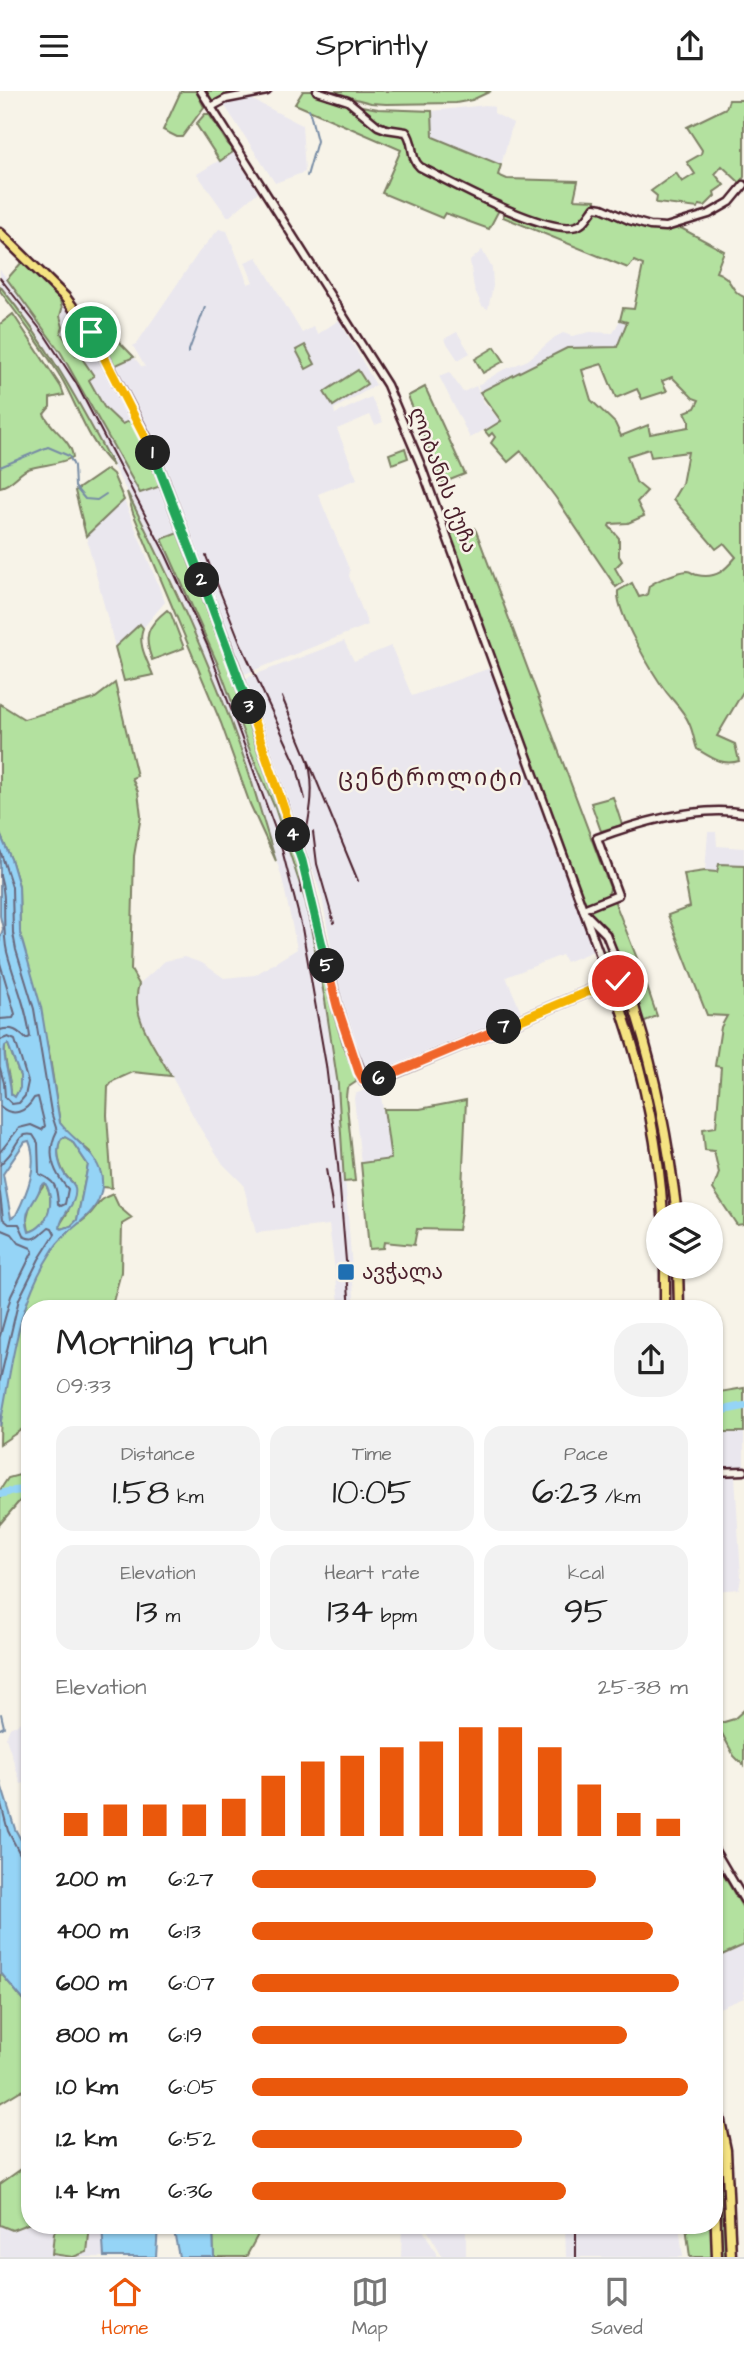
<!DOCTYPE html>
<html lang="en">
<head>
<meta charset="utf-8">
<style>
  body { margin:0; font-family:"Architects Daughter","Noto Sans Georgian",sans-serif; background:#f2f2f2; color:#222; height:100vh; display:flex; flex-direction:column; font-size:26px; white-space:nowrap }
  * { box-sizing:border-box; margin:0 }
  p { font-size:23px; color:#767676 }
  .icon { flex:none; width:38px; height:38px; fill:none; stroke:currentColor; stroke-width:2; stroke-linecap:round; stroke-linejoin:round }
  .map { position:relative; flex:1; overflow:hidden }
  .panel { position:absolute; left:21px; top:1209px; width:702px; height:934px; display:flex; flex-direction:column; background:#fff; border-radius:28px; box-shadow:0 2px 5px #0004 }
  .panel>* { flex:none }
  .tools { position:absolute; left:646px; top:1111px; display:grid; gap:14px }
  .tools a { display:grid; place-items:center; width:77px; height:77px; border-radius:50%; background:#fff; box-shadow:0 2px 5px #0004; font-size:35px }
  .pin { position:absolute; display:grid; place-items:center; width:60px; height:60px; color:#fff; margin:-30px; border:4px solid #fff; border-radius:50%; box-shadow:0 2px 7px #0007 }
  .km { position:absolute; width:35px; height:35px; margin:-18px; border-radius:50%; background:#222; color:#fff; font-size:19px; line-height:35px; text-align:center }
  .round { display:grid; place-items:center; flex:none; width:74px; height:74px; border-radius:28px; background:#f2f2f2 }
  .overview { display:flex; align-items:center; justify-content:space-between; height:119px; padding:0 35px }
  h1 { font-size:38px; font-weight:600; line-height:52px }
  .figures { display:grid; grid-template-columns:repeat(3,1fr); gap:10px; height:119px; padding:7px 35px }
  .figures div { display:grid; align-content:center; border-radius:18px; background:#f2f2f2; text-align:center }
  .figures b { font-size:35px; font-weight:600 }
  .figures small { font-size:19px; font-weight:400 }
  .figures p { font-size:19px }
  .chart { height:196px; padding:14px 35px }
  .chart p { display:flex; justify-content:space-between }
  .chart svg { width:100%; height:126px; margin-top:7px; stroke:#ea580c; stroke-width:6 }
  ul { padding:0 35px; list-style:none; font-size:23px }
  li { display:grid; grid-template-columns:112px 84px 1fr; align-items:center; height:52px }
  li i { height:18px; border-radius:9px; background:#ea580c }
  header { display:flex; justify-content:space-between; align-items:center; height:91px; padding:0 35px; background:#fff; font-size:32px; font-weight:600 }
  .dock { display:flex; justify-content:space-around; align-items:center; height:98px; border-top:2px solid #e0e0e0; background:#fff; font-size:19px; color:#767676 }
  .dock a { display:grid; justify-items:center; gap:4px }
  .dock .current { color:#ea580c }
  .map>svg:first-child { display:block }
  .built { fill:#eae7ee }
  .green { fill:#b3e19f; stroke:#7e8065; stroke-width:2; fill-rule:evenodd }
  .water { fill:#95d4f6; stroke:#778ca5; stroke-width:2; fill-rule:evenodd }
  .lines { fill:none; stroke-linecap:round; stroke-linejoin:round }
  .shore { stroke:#68677c; stroke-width:2 }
  .stream { stroke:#778ca5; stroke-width:2 }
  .river { stroke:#95d4f6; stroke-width:8 }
  .minor-casing { stroke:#4a1f2b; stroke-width:11 }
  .major-casing { stroke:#4a1f2b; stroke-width:13 }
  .minor { stroke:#f7f3e8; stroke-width:6 }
  .major { stroke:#f5e382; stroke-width:8 }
  .rail { stroke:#4a1f2b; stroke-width:2 }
  .split-1-casing { stroke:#fff; stroke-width:14 }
  .split-2-casing { stroke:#fff; stroke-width:14 }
  .split-3-casing { stroke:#fff; stroke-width:14 }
  .split-4-casing { stroke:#fff; stroke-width:14 }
  .split-5-casing { stroke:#fff; stroke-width:14 }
  .split-6-casing { stroke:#fff; stroke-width:14 }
  .split-7-casing { stroke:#fff; stroke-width:14 }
  .split-8-casing { stroke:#fff; stroke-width:14 }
  .split-1 { stroke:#f5b400; stroke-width:9 }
  .split-2 { stroke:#22a559; stroke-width:9 }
  .split-3 { stroke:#22a559; stroke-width:9 }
  .split-4 { stroke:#f5b400; stroke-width:9 }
  .split-5 { stroke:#22a559; stroke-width:9 }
  .split-6 { stroke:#f0652b; stroke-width:9 }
  .split-7 { stroke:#f0652b; stroke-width:9 }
  .split-8 { stroke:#f5b400; stroke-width:9 }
  .poi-dot { fill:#1f6fb2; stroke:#f7f3e8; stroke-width:2.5 }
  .labels { text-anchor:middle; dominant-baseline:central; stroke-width:5; stroke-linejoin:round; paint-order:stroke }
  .street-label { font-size:21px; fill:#4a1f2b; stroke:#f7f3e8 }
  .poi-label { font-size:21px; fill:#4a1f2b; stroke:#f7f3e8; text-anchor:start }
  .neighbourhood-label { font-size:23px; letter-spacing:2px; fill:#4a1f2b; stroke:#f7f3e8 }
</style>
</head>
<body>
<header><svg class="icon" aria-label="menu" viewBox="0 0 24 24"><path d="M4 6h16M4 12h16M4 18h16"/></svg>Sprintly<svg class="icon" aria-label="share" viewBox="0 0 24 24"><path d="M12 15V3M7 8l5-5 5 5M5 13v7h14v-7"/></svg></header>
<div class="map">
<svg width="744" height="2166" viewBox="0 0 744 2166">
  <rect width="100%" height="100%" fill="#f7f3e8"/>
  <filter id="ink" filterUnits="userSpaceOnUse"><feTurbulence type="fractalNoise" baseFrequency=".0143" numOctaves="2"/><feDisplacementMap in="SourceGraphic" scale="14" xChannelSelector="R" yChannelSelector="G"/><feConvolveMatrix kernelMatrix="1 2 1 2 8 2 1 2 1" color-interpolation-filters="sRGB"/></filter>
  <g filter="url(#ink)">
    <!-- built -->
    <g class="built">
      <polygon points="249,7 302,34 305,81 275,92 223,12"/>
      <polygon points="486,14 494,16 494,22 513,32 501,74 433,46 432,20"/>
      <polygon points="233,61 258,101 230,125 227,125 197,83"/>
      <polygon points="219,138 227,140 248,193 253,191 245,171 257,166 302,242 313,236 318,243 339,229 376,294 334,318 335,323 371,306 383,331 375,334 370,324 337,338 357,388 318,403 350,480 349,485 368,534 245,583 167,383 114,275 134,266 141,275 145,276 133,255 137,252 199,161"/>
      <polygon points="482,159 492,177 493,195 488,218 482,215 474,197 470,170"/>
      <polygon points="0,179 28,214 61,262 140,402 161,395 178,442 162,449 219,576 289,756 306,812 325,909 338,994 355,1218 340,1218 329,1134 256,1142 243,1093 223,1073 200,1037 140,928 136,904 139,893 165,870 184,866 202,872 224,887 255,884 297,858 294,843 282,787 242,661 202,559 176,498 125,397 53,267 30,232 0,194"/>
      <polygon points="60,209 78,227 91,248 132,329 122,333 104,316 89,288 93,285 61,242"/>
      <polygon points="620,229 627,231 617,256 567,257 480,301 478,294 501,280 528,269 555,246 563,242 572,245 590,241 613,242"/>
      <polygon points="457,241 470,262 458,269 444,248"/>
      <polygon points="449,281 463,301 476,295 483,310 500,330 470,347 439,285"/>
      <polygon points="124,409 165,511 143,537 140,534 115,556 86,445"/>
      <polygon points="344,550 354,570 391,555 412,605 490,577 557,764 596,859 566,871 562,864 506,886 523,925 377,986 370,986 363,981 340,906 322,806 246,587"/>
      <polygon points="708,741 716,741 717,755 744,757 744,774 719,773 717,781 705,780"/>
      <polygon points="379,993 391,1069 361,1072 354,1007 355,1003"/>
      <polygon points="714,1341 744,1341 744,1376 714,1377"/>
      <polygon points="714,1383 735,1384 741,1487 739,1498 714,1500"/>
      <polygon points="27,1628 30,1628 30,1691 21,1693 6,1647 10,1637"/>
      <polygon points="744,1854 744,1907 714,1919 715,1867"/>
      <polygon points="30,2132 30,2135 102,2135 104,2166 0,2166 0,2134 12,2139"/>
      <polygon points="402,2135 421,2135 438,2166 401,2166"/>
      <polygon points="425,2135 466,2135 466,2166 443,2166"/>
      <polygon points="565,2135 679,2135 683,2166 566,2166"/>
    </g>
    <!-- green -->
    <g class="green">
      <polygon points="181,0 196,0 204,16 182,46 177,46 163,39"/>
      <polygon points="204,0 259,0 212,11"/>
      <polygon points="303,0 311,0 346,12 375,35 406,45 410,67 417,76 500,117 489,138 445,122 442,127 382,102 401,59 295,13"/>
      <polygon points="325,0 491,0 472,9 456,12 386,13 371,12"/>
      <polygon points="729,9 744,9 744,86 740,92 722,75 715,83 724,94 714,101 715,105 705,115 699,114 698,117 656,112 657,105 651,100 676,82 682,91 695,83 687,71 701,63 702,59 687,36 726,17"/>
      <path d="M362,15l16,3 54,2 1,26 68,28 -3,10 9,4 71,2 -4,18 21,1 -1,5 -16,18c-46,6 -112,-36 -153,-57l-10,-10 -3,-19 -4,-6 -23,-5 -23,-17z"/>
      <polygon points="205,23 209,23 233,61 220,70 196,33"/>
      <path d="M597,120l54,19 30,-2 43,23 -8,21c17,5 13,19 28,25v393l-27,46 18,8 4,17c-17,5 -27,-3 -42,-12 -3,-8 -4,-18 -8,-26 -5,-12 -14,-20 -22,-30 -14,-19 -51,-80 -49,-102l14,-8 7,14 8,-2 2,-9c8,-6 28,-14 38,-15 5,0 5,3 10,4 20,4 28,-5 39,-18l-12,-14 -8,6 -43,-50 9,-15 6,-32 -37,5 -2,-8 -22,7 9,26 11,9 -10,11 7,14 -16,7 -18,1 -1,2 10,12v18l3,5 -7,7 8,14 -7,5 -60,-89 -35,-47 -13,11 -17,-19 4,-6 -3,-4 -3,3 -4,-5 16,-10 -21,-29 87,-44 50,-1 10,-25 -7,-2 3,-12 11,1 9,-44 -9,-4 -6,7 -125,-51 2,-5c19,7 57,26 76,15 7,-3 11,-10 16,-16zM602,273l14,34 21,-9 5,10 25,-8 -5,-10 10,-4 21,21 6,2 -4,8 -10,4 4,8v7l-39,7 -2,-9 -27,11 -6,-13 -24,-23 -9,-30z"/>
      <polygon points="22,171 60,209 62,218 60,225 63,236 61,242 76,264 79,263 94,285 89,289 104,316 122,333 132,329 161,395 140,402 61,262 7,188"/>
      <path d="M0,195c47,58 78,114 113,180 -24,-23 -34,-56 -50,-85 -18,-31 -41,-61 -63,-90z"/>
      <path d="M13,223l48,73 3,8 -14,3v9l-6,7c7,16 27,25 29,43 -14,8 -30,7 -45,12 -10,4 -16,16 -28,18v-163z"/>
      <polygon points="93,229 100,231 134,266 114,275 91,233"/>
      <polygon points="305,254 315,273 306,278 296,259"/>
      <polygon points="495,256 504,270 483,282 475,268"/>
      <polygon points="358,279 367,293 333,315 324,301"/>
      <polygon points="425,296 465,383 445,391 442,391 408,305"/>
      <polygon points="405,357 408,367 392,373 389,363"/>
      <polygon points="107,378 113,383 124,409 86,445 75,400"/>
      <path d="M127,401c42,84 83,169 114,258 13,36 23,74 35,111l-26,-57 -29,-81 -88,-210z"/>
      <path d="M469,437h5l2,3 134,357c-1,12 -15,12 -25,15l-135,-369z"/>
      <polygon points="178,442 240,602 276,712 297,767 334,921 357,985 356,991 347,997 346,1006 355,1090 344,1091 338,994 325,909 306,812 275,717 249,657 219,576 162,448"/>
      <path d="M167,519l4,4 13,34 -32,12c-9,-24 -5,-34 15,-50z"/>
      <path d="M140,533l3,4c-6,16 4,32 10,47l-29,6 -9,-34z"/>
      <path d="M115,592l22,93 -5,2 6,14 3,24 -7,40 -3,114 8,14c-10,32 17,64 32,92l-38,-4 -20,9 -5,6 -1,28 5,73 -10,-1 -1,-13 -11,-22 -22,-19 -8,-10 -11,-71 -26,-103 -3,-16 -1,-47 -8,-27 -11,-25v-130l24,15 70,-20z"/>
      <polygon points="613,706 622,734 601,740 591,712"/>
      <polygon points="719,773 744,774 744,1133 737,1134 713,1098 719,1082 714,1060 705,1059 703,1038 716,1036 721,976 715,975 721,936 727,925 707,924 668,824 690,816 684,783 705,780 717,781"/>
      <polygon points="614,809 640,875 625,881 612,847 589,821 594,817"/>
      <polygon points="609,859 623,889 610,888 602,864 603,860"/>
      <polygon points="643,884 657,925 643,931 628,890"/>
      <path d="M616,892c26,19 47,161 54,198l-6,1 -46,-195z"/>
      <path d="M8,953l12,32v12l-5,9 -4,-3c0,-17 -8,-32 -6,-48z"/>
      <polygon points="466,1009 461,1121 458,1139 417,1138 414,1154 384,1151 383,1157 369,1158 361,1072 391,1068 384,1018 420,1018"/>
      <path d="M65,1046l7,4 16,24 -11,55 -6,6 -9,3 -3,-3 9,-14 5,-29c-12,-10 -18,-27 -13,-43z"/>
      <path d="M45,1092c11,16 4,44 -16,49l-2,-13 3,-15z"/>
      <path d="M113,1103l6,13 13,11 -10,6 -1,48 -10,37h-81v115l-30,20c0,-60 21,-165 64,-209 6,-7 15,-11 22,-17 12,-10 10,-18 27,-24z"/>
      <polygon points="744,1297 744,1341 714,1341 714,1302"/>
      <polygon points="30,1381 30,1404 23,1406 0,1433 0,1399 8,1387"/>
      <polygon points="744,1619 744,1675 734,1665 718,1635 721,1632 734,1628"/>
      <polygon points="714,1768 744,1819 744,1854 715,1867 714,1870"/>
      <polygon points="0,1881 30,1917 30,1999 20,2000 0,2012"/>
      <polygon points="714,2037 718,2038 724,2065 728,2166 719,2166"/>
      <polygon points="30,2072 30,2132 12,2139 0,2134 0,2093"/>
      <polygon points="58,2135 90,2135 87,2161 73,2166 52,2163 54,2142"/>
      <polygon points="216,2135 258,2135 261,2138 246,2166 214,2166 213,2139"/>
      <polygon points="686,2135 712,2135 712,2166 690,2166"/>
    </g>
    <!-- water -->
    <g class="water">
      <path d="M0,743l11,25 8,27 1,47 21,74 19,116c16,20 45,35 42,64 -3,30 -34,39 -48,61 -38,57 -41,114 -54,178v-488l3,-9 -3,-13zM8,953l12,32v12l-5,9 -4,-3c0,-17 -9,-32 -6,-48zM65,1046l7,4 16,24 -11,55 -6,6 -9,3 -2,-1c0,-14 18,-23 15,-40 -1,-6 -7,-8 -10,-13 -7,-11 -10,-27 -3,-37zM29,1050c10,24 -2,52 -13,74l-5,3 -8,-44 22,-32zM45,1092c11,17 4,43 -16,49 -8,-25 8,-28 12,-47z"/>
      <polygon points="0,1690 15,1738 30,1765 30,1917 0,1881"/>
      <polygon points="102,2135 158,2135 156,2166 104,2166"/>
      <polygon points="173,2135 211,2135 213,2139 214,2166 179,2166"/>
    </g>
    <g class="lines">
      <!-- shore -->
      <g class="shore">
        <path d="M0,759l12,37 1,46 3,17 18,59 17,103 6,19c-11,21 -4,41 11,58l-3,15 -4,2 -3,-2c-1,-18 -3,-23 -19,-30l-1,-31 -5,-8c-13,-3 -15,7 -21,16 -3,5 -8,9 -12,14"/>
        <path d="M0,784c8,25 1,51 7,77 7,28 20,55 23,85l-4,2c-8,-8 -14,-13 -26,-9"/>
        <polyline points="0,872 15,923 13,927 0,928"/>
        <polyline points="0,949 8,946 15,949 28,991 25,1005 19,1012 12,1013 5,1006 4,992 0,977"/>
        <path d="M0,1015c13,12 26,6 34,-8l4,-1 7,29 -3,4 -11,-5 -12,3 -19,24"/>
        <path d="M0,1102l3,26 6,5h10l6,13c12,5 16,-4 24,-10l3,1 3,6 -16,25 -20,40 -19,81"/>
        <polyline points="0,1138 12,1143 19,1152 31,1157 33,1160 11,1205 0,1245"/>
        <polyline points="0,1709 8,1740 21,1765 30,1768"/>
      </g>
      <!-- stream -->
      <g class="stream">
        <polyline points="307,85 317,50 309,18"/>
        <polyline points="188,262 205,216"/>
        <polyline points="0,376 48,356 69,365 74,375 75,396 85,408 97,409 106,403"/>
        <polyline points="0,1638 4,1636 1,1623"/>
      </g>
      <!-- river -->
      <g class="river">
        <polyline points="714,1321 744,1315"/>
        <polyline points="14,1400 30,1398"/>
        <polyline points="0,1403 8,1401"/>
      </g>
      <!-- minor casing -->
      <g class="minor-casing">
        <g id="minor">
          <polyline points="201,0 387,294 420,372 610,892"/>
          <path d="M317,0l31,10 30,25 8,3 20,3c9,11 3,25 14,35 27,13 136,75 161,57 5,-3 10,-12 14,-17l7,1 27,12 21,6 16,1 43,-13 21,-12 14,-17"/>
          <polyline points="211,16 226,8 267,0"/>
          <path d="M583,818l35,-14 -21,-57c43,-16 101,-33 147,-25"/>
          <polyline points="587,824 606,843 627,896"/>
          <polyline points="714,1381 744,1380"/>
          <polyline points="714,1758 744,1809"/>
        </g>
      </g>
      <!-- major casing -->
      <g class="major-casing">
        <g id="major">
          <path d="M0,142l65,64 26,35 60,115 83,218 68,196 35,145 12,38 15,37 14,-1 228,-96c7,-2 14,-5 20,2 6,8 8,22 11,31 20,64 32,131 40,198"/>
          <path d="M610,892c7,9 10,23 14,35 21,62 35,131 39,197"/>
          <polyline points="665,1176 665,1218"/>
          <polyline points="678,1176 679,1218"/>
          <polyline points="714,2001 726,2059 731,2166"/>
          <polyline points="714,2084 717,2166"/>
        </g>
      </g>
      <!-- minor -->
      <use href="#minor" class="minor"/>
      <!-- major -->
      <use href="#major" class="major"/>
      <!-- rail -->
      <g class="rail">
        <polyline points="0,187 44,243 76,292 166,464 208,556 280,751 302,837 326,974 338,1074 350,1218"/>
        <polyline points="206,465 240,551 296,673 305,708"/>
        <polyline points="282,606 358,790"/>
        <polyline points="313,741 317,773 334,832"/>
        <path d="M301,802c-6,-45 20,-85 7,-132"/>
        <polyline points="326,1078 333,1119"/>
        <polyline points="576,2135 576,2166"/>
      </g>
    </g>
  </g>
  <g class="lines" filter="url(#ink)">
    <!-- split-1 casing -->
    <g class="split-1-casing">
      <polyline id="split-1" points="91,241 153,362"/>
    </g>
    <!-- split-2 casing -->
    <g class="split-2-casing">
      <polyline id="split-2" points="153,362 202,489"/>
    </g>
    <!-- split-3 casing -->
    <g class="split-3-casing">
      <polyline id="split-3" points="202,489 249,616"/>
    </g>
    <!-- split-4 casing -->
    <g class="split-4-casing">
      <polyline id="split-4" points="249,616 293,744"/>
    </g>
    <!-- split-5 casing -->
    <g class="split-5-casing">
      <polyline id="split-5" points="293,744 302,770 327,875"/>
    </g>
    <!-- split-6 casing -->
    <g class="split-6-casing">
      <polyline id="split-6" points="327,875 337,915 359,981 364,990 379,988"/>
    </g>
    <!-- split-7 casing -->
    <g class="split-7-casing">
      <polyline id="split-7" points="379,988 504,936"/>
    </g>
    <!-- split-8 casing -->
    <g class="split-8-casing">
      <polyline id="split-8" points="504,936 606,893 618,890"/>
    </g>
    <!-- split-1 -->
    <use href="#split-1" class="split-1"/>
    <!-- split-2 -->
    <use href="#split-2" class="split-2"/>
    <!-- split-3 -->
    <use href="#split-3" class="split-3"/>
    <!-- split-4 -->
    <use href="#split-4" class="split-4"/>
    <!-- split-5 -->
    <use href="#split-5" class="split-5"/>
    <!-- split-6 -->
    <use href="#split-6" class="split-6"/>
    <!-- split-7 -->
    <use href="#split-7" class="split-7"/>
    <!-- split-8 -->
    <use href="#split-8" class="split-8"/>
  </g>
  <!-- markers -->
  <rect class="poi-dot" x="337" y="1172" width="18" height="18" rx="3.5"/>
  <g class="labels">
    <!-- street labels -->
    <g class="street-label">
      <text transform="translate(443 389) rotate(69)">ლიბანის ქუჩა</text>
    </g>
    <!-- poi labels -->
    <g class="poi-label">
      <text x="362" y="1181">ავჭალა</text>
    </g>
    <!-- neighbourhood labels -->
    <g class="neighbourhood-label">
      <text x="431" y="687">ცენტროლიტი</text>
    </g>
  </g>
</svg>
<div class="tools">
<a><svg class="icon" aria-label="layers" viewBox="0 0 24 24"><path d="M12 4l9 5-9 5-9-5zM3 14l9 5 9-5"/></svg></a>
</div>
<div class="pin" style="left:91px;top:241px;background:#1e9e55"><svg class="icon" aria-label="arrive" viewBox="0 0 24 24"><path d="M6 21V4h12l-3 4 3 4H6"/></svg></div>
<div class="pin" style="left:618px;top:890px;background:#d93025"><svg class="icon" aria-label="check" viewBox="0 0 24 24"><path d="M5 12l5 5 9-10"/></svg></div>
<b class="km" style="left:153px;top:362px">1</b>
<b class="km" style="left:202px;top:489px">2</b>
<b class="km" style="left:249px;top:616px">3</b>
<b class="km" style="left:293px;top:744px">4</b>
<b class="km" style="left:327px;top:875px">5</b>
<b class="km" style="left:379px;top:988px">6</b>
<b class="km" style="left:504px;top:936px">7</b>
<section class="panel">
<div class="overview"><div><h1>Morning run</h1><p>09:33</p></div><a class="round"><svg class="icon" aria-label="share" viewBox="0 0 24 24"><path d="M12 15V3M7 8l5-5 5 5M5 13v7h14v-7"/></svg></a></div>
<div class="figures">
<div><p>Distance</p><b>1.58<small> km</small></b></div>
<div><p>Time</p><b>10:05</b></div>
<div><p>Pace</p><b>6:23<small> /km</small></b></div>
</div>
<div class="figures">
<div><p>Elevation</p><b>13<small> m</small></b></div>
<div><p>Heart rate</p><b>134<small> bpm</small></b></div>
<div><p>kcal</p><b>95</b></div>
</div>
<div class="chart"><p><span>Elevation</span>25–38 m</p>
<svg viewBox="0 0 160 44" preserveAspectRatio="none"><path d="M5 44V36M15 44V33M25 44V33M35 44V33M45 44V31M55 44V23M65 44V18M75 44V16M85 44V13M95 44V11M105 44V6M115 44V6M125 44V13M135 44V26M145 44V36M155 44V38"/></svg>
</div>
<ul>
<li><b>200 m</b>6:27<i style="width:79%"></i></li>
<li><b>400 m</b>6:13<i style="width:92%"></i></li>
<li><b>600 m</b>6:07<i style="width:98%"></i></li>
<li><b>800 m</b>6:19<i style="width:86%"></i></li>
<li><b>1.0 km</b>6:05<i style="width:100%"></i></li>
<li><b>1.2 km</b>6:52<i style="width:62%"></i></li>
<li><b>1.4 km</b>6:36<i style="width:72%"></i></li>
</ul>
</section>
</div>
<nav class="dock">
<a class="current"><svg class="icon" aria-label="home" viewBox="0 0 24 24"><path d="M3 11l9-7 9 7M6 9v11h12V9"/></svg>Home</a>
<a><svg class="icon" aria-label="map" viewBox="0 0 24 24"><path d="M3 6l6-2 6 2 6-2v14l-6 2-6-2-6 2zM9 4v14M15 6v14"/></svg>Map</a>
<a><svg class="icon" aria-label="saved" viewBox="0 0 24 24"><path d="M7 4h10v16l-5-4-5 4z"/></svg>Saved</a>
</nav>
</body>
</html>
